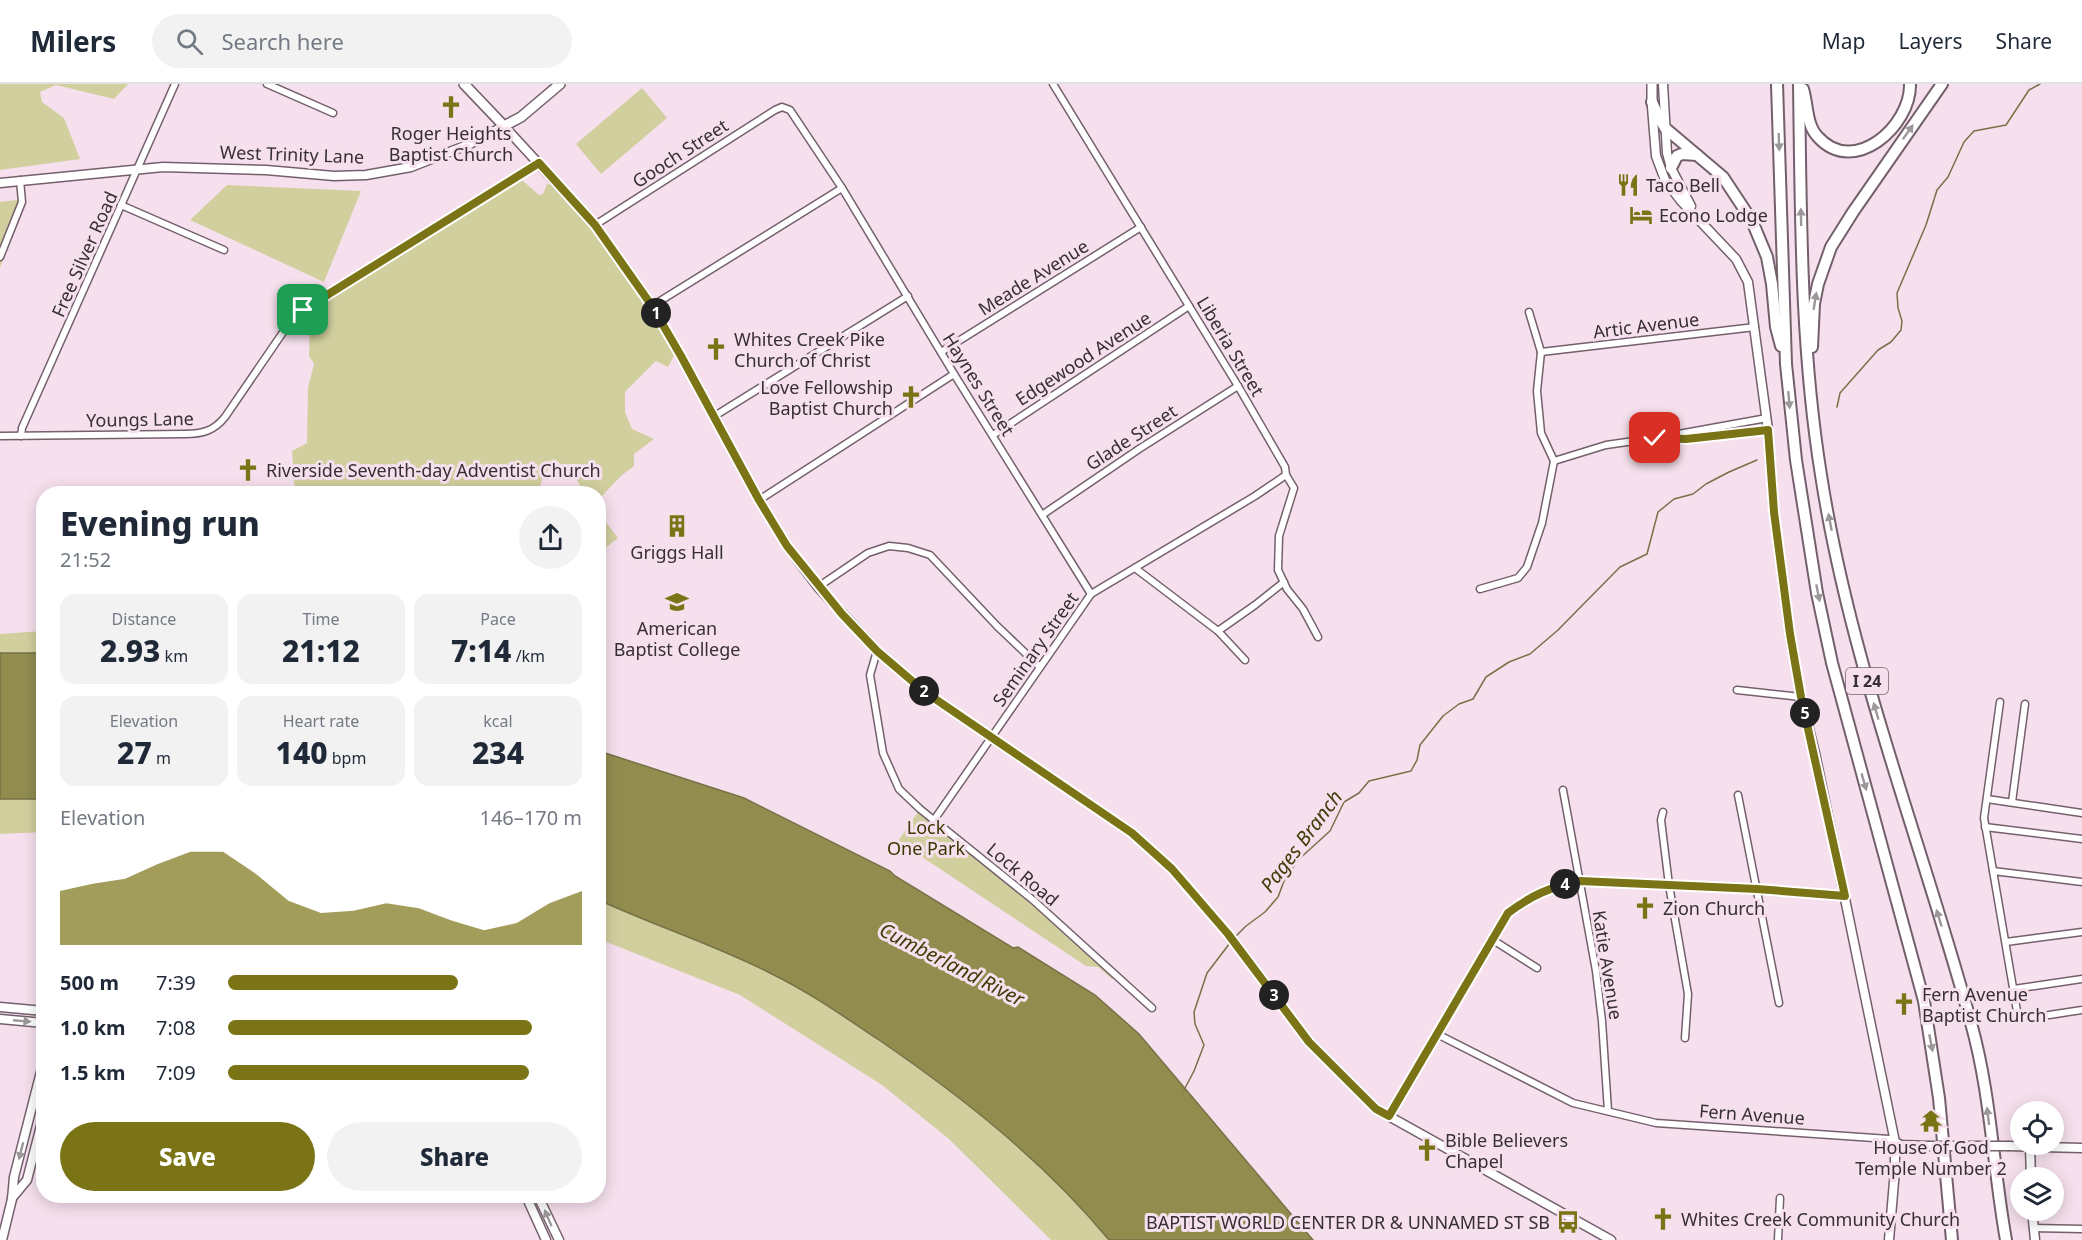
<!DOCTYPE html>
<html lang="en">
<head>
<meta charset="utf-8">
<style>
  body { margin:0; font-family:"Noto Sans",sans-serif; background:#f2f2f3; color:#1f2937; height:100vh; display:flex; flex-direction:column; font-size:22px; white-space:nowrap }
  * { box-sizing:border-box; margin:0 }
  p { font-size:20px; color:#747a83 }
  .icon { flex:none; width:33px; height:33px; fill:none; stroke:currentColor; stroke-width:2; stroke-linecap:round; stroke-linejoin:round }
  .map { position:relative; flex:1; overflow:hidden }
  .details { position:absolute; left:36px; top:402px; width:570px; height:717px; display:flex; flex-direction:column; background:#fff; border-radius:24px; box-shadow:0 3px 15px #0003 }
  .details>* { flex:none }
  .tools { position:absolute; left:2010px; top:1017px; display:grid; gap:12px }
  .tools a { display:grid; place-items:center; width:54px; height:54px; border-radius:50%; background:#fff; box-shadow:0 3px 15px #0003; font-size:30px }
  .pin { position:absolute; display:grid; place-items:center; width:51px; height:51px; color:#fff; margin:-26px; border-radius:12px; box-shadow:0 3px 9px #0006 }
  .km { position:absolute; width:30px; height:30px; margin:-15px; border-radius:50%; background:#222; color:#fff; font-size:16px; line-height:30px; text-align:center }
  .round { display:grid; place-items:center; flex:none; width:63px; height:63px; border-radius:32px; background:#f2f2f3 }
  .head { display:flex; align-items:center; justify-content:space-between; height:102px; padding:0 24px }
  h1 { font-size:33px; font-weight:800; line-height:45px }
  .figures { display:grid; grid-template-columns:repeat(3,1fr); gap:9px; height:102px; padding:6px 24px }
  .figures div { display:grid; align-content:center; border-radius:15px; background:#f2f2f3; text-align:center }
  .figures b { font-size:30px; font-weight:800 }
  .figures small { font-size:16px; font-weight:400 }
  .figures p { font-size:16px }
  .chart { height:168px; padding:12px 24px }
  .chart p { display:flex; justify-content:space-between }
  .chart svg { width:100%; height:108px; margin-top:6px; fill:#7b7416; opacity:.7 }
  .primary-button { display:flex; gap:12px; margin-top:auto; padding:12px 24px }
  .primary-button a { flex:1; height:69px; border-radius:36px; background:#7b7416; color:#fff; font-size:24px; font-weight:800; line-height:69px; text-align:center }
  .primary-button a+a { background:#f2f2f3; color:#1f2937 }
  ul { padding:0 24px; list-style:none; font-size:20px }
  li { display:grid; grid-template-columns:96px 72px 1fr; align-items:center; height:45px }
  li i { height:15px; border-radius:8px; background:#7b7416 }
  header { display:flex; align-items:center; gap:36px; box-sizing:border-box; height:84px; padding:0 30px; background:#fff; border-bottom:2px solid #e0e1e3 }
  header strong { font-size:28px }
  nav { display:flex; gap:33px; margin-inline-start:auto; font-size:21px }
  .search { width:420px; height:54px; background:#f2f2f3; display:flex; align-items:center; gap:15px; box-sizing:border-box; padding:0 21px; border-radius:33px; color:#747a83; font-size:22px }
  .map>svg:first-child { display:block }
  .green { fill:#d2cf9f }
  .water { fill:#928d4f; stroke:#777147; stroke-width:1.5 }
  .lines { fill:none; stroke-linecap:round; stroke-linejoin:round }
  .stream { stroke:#777147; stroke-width:1.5 }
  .street-casing { stroke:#73606c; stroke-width:9 }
  .secondary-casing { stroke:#73606c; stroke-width:11 }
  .primary-casing { stroke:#73606c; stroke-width:12 }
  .highway-casing { stroke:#73606c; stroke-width:14 }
  .street { stroke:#fff; stroke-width:6 }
  .secondary { stroke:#fff; stroke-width:8 }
  .primary { stroke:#fff; stroke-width:9 }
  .highway { stroke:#fff; stroke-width:10 }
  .secondary-bridge-casing { stroke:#73606c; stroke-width:11; stroke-linecap:butt }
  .secondary-bridge { stroke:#fff; stroke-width:8 }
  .oneway { fill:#9b979a }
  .route-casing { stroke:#fff; stroke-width:12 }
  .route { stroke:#7b7416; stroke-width:8 }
  .labels { text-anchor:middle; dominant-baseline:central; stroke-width:6; stroke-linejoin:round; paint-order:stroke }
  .shield { fill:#f6e0ed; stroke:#70646c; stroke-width:1.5 }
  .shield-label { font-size:16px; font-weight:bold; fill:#372f34 }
  .poi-label { font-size:18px; fill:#372f34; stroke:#f6e0ed; text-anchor:start }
  .street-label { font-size:18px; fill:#372f34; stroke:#f6e0ed }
  .park-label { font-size:18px; fill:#3a3500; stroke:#f6e0ed }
  .water-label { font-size:20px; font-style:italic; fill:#413c09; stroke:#f6e0ed }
</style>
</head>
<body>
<header>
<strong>Milers</strong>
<div class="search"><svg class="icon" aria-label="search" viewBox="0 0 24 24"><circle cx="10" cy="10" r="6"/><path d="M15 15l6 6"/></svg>Search here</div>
<nav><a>Map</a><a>Layers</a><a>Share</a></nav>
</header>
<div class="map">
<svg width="2082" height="1156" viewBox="0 0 2082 1156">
  <rect width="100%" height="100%" fill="#f6e0ed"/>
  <!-- green -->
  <g class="green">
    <polygon points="0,0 128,0 114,15 56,1 40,8 42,18 64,34 80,75 0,86"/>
    <polygon points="642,4 667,34 601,90 576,60"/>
    <path d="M517,92l22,19 4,-1 4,-10 6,1c9,14 26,34 42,40l82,125 -9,17 -12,-6 -31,31v20l7,17 22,10 -20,15v12l-12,9 -23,24 -1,-5 -22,-1 4,-8 -8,-12 -18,-14 -12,21 -4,13h-243l-3,-42 15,-8 1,-55 6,-24 -5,-8 1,-37 4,-16z"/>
    <polygon points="227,101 361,107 324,198 190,136"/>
    <polygon points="24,115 0,184 0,118"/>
    <polygon points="602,433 618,454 599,469 599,436"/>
    <polygon points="43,547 43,569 0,569 0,550"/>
    <polygon points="0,715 43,715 43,748 0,750"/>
    <polygon points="920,725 1033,816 1115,893 1112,895 1098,883 1086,882 898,757"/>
    <path d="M598,816c57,26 117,45 172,73 37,18 71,42 105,65 85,58 168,122 234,202h-58l-102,-101 -67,-54 -142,-90 -141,-56z"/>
  </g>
  <!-- water -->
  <g class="water">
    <rect x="0" y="569" width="43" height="146"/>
    <path d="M599,667l145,47 146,73 5,5 118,72 5,-1 77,48 44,39 174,206h-204c-65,-79 -147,-143 -230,-200 -36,-24 -70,-48 -109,-67 -55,-28 -115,-47 -171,-73z"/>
  </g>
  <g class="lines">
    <!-- stream -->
    <g class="stream">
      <polyline points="1837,323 1840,309 1878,266 1891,258 1901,246 1902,237 1898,224 1897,209 1926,141 1937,106 1948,93 1964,58 1974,47 2006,41 2029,6 2040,0"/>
      <polyline points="1235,853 1246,842 1265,828 1278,813 1284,797 1298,776 1330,747 1344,718 1359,709 1369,697 1411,687 1417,676 1420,661 1443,632 1459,620 1473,615 1486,593 1509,578 1530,570 1558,546 1620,483 1647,470 1658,428 1674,415 1693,410 1706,400 1729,388 1757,376"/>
      <polyline points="1184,1006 1194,987 1204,961 1195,940 1194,928 1207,889 1230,859"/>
    </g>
    <!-- street casing -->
    <g class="street-casing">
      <g id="street">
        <polyline points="267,0 333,29"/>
        <polyline points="1053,0 1238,302 1285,383 1286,391 1294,404 1279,452 1278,486 1287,505 1303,525 1318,553"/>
        <polyline points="121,121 224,166"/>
        <polyline points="595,141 775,26 782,23 790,26 842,104 954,290 1091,510"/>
        <polyline points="0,173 22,118 20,96"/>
        <polyline points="652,222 842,104"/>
        <polyline points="941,268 1141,143"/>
        <polyline points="1541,268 1755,243"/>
        <polyline points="713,333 908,212"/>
        <polyline points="993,351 1189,222"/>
        <path d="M0,352l185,-2c17,0 29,-3 40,-17l63,-92 15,-15 236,-147"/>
        <polyline points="21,352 22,344 175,0"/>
        <polyline points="1662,353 1767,334"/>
        <polyline points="1554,377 1606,361 1655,354 1686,355 1768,346"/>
        <polyline points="759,416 954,290"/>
        <polyline points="1042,431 1139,365 1238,302"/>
        <polyline points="1135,484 1218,547 1245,576"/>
        <polyline points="818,503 868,469 889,462 908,464 930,471 997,542 1040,583"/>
        <polyline points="1480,505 1518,494 1527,483 1542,439 1554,377 1541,349 1537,307 1541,268 1529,228"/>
        <polyline points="1218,547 1255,521 1284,498"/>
        <polyline points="877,567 870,591 883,669 899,705 920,725 1033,816 1152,924"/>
        <polyline points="1737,606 1801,613"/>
        <polyline points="2000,618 1984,734 2018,933 2049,931 2082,926"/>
        <polyline points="1563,706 1596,887 1602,937 1608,1027"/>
        <polyline points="1738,711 1779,919"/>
        <polyline points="1987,715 2082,729"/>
        <polyline points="2012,718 2025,620"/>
        <polyline points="1663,728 1661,736 1669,801 1688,910 1685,954"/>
        <polyline points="934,736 1091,510 1255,412 1286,391"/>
        <polyline points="1985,743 2082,755"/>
        <polyline points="1993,787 2082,798"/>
        <polyline points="1493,856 1537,884"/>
        <polyline points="2006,858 2082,848"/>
        <polyline points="2014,905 2082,895"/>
        <polyline points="1437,950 1573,1019 1656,1039 1889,1055 1895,1058"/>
        <path d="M1389,1032l119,-203c24,-18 42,-26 72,-32l177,8 88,7"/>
        <polyline points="2033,1144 2082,1145"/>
        <polyline points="1778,1156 1780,1114"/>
      </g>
    </g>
    <!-- secondary casing -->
    <g class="secondary-casing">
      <g id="secondary">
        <polyline points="1663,0 1667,69 1671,84 1691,122"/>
        <polyline points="1652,23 1656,72 1665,96 1681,117 1736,175 1748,198 1768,346 1774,428 1790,551 1801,613 1815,669 1895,1058 1895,1086 1889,1156"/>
        <polyline points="0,99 163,83 266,86 334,92 366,91 411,83 470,60 504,42 595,141 652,222 681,272 759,416 787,462 818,503 877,567 925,608 1132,749 1172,785 1228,850 1309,958 1376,1025 1611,1156"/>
        <polyline points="0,923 44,927"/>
        <polyline points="0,935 44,939"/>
        <polyline points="44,1003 42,1016 44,1019"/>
        <polyline points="1895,1058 1901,1061 1928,1062"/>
        <polyline points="2009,1062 2082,1064"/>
        <polyline points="2030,1063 2031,1094"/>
        <polyline points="526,1112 546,1156"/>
        <polyline points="538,1112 559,1156"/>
        <polyline points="12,1114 27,1096 44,1030"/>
        <polyline points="2032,1126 2035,1156"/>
        <polyline points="2,1156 12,1115 14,1093 44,976"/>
      </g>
    </g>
    <!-- primary casing -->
    <g class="primary-casing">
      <g id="primary">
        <polyline points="464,0 504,42 521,33 560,0"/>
        <polyline points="1652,0 1652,18"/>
      </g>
    </g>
    <!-- highway casing -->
    <g class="highway-casing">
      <g id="highway">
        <polyline points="1777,0 1786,280 1796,376 1817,509 1832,579 1924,917 1939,1014 1952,1156"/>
        <path d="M1799,0c2,131 1,261 22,391 29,188 100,365 150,548 20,71 22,145 35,217"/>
        <path d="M1803,5c5,16 3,36 15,48 36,40 93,-11 92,-53"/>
        <polyline points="1652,18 1658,32 1665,44 1723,93 1752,137 1767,173 1772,200 1776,243 1781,262"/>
        <polyline points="1671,84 1677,72 1682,70 1697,71"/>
        <polyline points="1812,263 1814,220 1818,200 1831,163 1853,128 1942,0"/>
      </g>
    </g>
    <!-- street -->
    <use href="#street" class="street"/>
    <!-- secondary -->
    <use href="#secondary" class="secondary"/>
    <!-- primary -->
    <use href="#primary" class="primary"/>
    <!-- highway -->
    <use href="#highway" class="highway"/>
    <!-- secondary-bridge casing -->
    <g class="secondary-bridge-casing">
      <polyline id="secondary-bridge" points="1928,1062 2009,1062"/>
    </g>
    <!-- secondary-bridge -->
    <use href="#secondary-bridge" class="secondary-bridge"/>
  </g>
  <!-- one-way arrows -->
  <defs><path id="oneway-solid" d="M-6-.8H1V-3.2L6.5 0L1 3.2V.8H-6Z" transform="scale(1.5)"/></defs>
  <g class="oneway">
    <use href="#oneway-solid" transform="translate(1908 48) rotate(-55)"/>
    <use href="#oneway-solid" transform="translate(1779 58) rotate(88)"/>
    <use href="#oneway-solid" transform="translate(1801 133) rotate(-91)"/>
    <use href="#oneway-solid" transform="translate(1815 217) rotate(-81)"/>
    <use href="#oneway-solid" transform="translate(1789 316) rotate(85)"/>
    <use href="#oneway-solid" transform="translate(1830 438) rotate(-101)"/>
    <use href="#oneway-solid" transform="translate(1818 509) rotate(79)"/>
    <use href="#oneway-solid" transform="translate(1876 627) rotate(-106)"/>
    <use href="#oneway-solid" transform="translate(1864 698) rotate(74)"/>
    <use href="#oneway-solid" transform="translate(1939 834) rotate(-107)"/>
    <use href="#oneway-solid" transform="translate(22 937) rotate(5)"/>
    <use href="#oneway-solid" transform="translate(1931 959) rotate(79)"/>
    <use href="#oneway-solid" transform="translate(1988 1032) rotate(-97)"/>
    <use href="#oneway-solid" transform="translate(21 1067) rotate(104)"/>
    <use href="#oneway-solid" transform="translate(548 1134) rotate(-114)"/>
  </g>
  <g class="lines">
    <!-- route casing -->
    <g class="route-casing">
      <path id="route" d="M303,226l236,-147 56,62 57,81 29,50 78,144 28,46 55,68 35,37 48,41 207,141 40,36 56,65 81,108 67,67 13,7 119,-203c24,-18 42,-26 72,-32l177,8 88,7 -44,-199 -11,-63 -16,-122 -6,-82 -82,9 -31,-1"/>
    </g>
    <!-- route -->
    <use href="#route" class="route"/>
  </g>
  <!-- icons -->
  <defs>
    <g id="church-bare" transform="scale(1.8)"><path d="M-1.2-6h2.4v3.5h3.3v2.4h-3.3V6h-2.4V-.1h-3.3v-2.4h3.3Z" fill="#7b7416" stroke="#f6e0ed" stroke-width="2.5" paint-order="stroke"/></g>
    <g id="restaurant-bare" transform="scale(1.8)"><path d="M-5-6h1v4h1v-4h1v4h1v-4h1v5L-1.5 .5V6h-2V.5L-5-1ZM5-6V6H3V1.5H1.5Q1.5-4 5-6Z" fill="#7b7416" stroke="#f6e0ed" stroke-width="2.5" paint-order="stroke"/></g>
    <g id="hotel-bare" transform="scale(1.8)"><path d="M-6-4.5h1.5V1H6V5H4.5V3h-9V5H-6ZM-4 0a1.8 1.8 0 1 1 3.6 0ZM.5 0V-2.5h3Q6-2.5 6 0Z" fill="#7b7416" stroke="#f6e0ed" stroke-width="2.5" paint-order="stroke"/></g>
    <g id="building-bare" transform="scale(1.8)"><path d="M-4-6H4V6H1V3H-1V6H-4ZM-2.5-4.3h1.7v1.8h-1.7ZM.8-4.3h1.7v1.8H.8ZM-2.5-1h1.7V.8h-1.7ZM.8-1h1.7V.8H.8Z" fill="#7b7416" stroke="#f6e0ed" stroke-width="2.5" paint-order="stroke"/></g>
    <g id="school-bare" transform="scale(1.8)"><path d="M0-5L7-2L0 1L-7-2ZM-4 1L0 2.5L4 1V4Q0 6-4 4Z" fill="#7b7416" stroke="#f6e0ed" stroke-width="2.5" paint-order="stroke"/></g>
    <g id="temple-bare" transform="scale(1.8)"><path d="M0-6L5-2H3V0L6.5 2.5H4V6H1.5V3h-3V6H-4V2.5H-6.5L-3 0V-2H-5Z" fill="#7b7416" stroke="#f6e0ed" stroke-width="2.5" paint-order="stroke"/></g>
    <g id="bus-bare" transform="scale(1.8)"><path d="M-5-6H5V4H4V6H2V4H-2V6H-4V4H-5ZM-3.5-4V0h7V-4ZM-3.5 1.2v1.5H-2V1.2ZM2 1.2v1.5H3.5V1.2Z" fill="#7b7416" stroke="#f6e0ed" stroke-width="2.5" paint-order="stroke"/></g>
  </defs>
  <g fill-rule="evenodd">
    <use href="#church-bare" x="451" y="23"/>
    <use href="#restaurant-bare" x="1628" y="101"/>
    <use href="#hotel-bare" x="1641" y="131"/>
    <use href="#church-bare" x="716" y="265"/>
    <use href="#church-bare" x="911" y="313"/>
    <use href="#church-bare" x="248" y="386"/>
    <use href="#building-bare" x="677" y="442"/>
    <use href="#school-bare" x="677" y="518"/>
    <use href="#church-bare" x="1645" y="824"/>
    <use href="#church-bare" x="1904" y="920"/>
    <use href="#temple-bare" x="1931" y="1037"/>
    <use href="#church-bare" x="1427" y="1066"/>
    <use href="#church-bare" x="1663" y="1135"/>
    <use href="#bus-bare" x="1568" y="1138"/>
  </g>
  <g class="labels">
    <!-- shield labels -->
    <rect class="shield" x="1846" y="584" width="42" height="26" rx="4.5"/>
    <g class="shield-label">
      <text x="1867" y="597">I 24</text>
    </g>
    <!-- poi labels -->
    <g class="poi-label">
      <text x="451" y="49" text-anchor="middle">Roger Heights<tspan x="451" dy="21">Baptist Church</tspan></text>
      <text x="1646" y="101">Taco Bell</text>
      <text x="1659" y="131">Econo Lodge</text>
      <text x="734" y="255">Whites Creek Pike<tspan x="734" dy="21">Church of Christ</tspan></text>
      <text x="893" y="303" text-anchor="end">Love Fellowship<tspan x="893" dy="21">Baptist Church</tspan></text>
      <text x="266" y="386">Riverside Seventh-day Adventist Church</text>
      <text x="677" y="468" text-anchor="middle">Griggs Hall</text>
      <text x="677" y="544" text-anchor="middle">American<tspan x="677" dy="21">Baptist College</tspan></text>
      <text x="1663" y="824">Zion Church</text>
      <text x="1922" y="910">Fern Avenue<tspan x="1922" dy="21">Baptist Church</tspan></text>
      <text x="1445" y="1056">Bible Believers<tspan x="1445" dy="21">Chapel</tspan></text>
      <text x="1931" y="1063" text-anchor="middle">House of God<tspan x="1931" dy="21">Temple Number 2</tspan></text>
      <text x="1681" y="1135">Whites Creek Community Church</text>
      <text x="1550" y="1138" text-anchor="end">BAPTIST WORLD CENTER DR &amp; UNNAMED ST SB</text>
    </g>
    <!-- street labels -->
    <g class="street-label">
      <text transform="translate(680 69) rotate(-33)">Gooch Street</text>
      <text transform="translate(292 70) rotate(2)">West Trinity Lane</text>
      <text transform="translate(84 170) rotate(-66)">Free Silver Road</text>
      <text transform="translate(1033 193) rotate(-32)">Meade Avenue</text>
      <text transform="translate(1646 241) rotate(-7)">Artic Avenue</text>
      <text transform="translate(1231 262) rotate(59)">Liberia Street</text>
      <text transform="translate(1083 274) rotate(-33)">Edgewood Avenue</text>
      <text transform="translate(979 300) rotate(58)">Haynes Street</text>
      <text transform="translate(140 335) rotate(-1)">Youngs Lane</text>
      <text transform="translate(1131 353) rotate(-33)">Glade Street</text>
      <text transform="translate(1035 565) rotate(-55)">Seminary Street</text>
      <text transform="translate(1023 790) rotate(40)">Lock Road</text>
      <text transform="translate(1608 881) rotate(81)">Katie Avenue</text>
      <text transform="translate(1752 1030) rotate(4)">Fern Avenue</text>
    </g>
    <!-- park labels -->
    <g class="park-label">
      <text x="926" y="743">Lock<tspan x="926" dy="21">One Park</tspan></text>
    </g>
    <!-- water labels -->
    <g class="water-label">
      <text transform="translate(1301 757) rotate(-53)">Pages Branch</text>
      <text transform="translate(952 880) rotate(27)">Cumberland River</text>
    </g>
  </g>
</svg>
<div class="tools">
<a><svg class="icon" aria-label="locate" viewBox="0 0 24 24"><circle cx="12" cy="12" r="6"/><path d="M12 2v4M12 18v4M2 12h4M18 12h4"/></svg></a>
<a><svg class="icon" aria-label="layers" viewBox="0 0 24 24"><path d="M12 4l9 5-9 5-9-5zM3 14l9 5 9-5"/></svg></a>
</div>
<div class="pin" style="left:303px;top:226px;background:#1e9e55"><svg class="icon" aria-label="arrive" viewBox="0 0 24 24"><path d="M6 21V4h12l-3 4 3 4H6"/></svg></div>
<div class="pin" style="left:1655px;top:354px;background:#d93025"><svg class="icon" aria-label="check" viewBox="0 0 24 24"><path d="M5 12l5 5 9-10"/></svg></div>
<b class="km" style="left:656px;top:229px">1</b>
<b class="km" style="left:924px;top:607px">2</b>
<b class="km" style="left:1274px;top:911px">3</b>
<b class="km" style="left:1565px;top:800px">4</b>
<b class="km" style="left:1805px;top:629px">5</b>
<section class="details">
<div class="head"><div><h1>Evening run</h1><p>21:52</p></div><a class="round"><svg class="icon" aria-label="share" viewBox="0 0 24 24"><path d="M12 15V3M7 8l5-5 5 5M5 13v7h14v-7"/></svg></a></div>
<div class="figures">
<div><p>Distance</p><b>2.93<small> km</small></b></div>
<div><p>Time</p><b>21:12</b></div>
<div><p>Pace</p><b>7:14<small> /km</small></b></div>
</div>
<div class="figures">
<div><p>Elevation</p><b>27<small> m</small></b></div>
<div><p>Heart rate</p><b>140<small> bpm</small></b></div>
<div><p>kcal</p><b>234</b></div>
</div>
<div class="chart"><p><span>Elevation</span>146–170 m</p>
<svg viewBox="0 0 160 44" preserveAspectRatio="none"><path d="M0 44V22L10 19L20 17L30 11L40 6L50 6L60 15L70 26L80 31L90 30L100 27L110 29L120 34L130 38L140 35L150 27L160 22V44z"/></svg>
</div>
<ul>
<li><b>500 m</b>7:39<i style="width:65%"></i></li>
<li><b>1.0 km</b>7:08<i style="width:86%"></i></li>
<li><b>1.5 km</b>7:09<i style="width:85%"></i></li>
</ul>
<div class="primary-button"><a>Save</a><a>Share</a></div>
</section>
</div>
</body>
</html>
